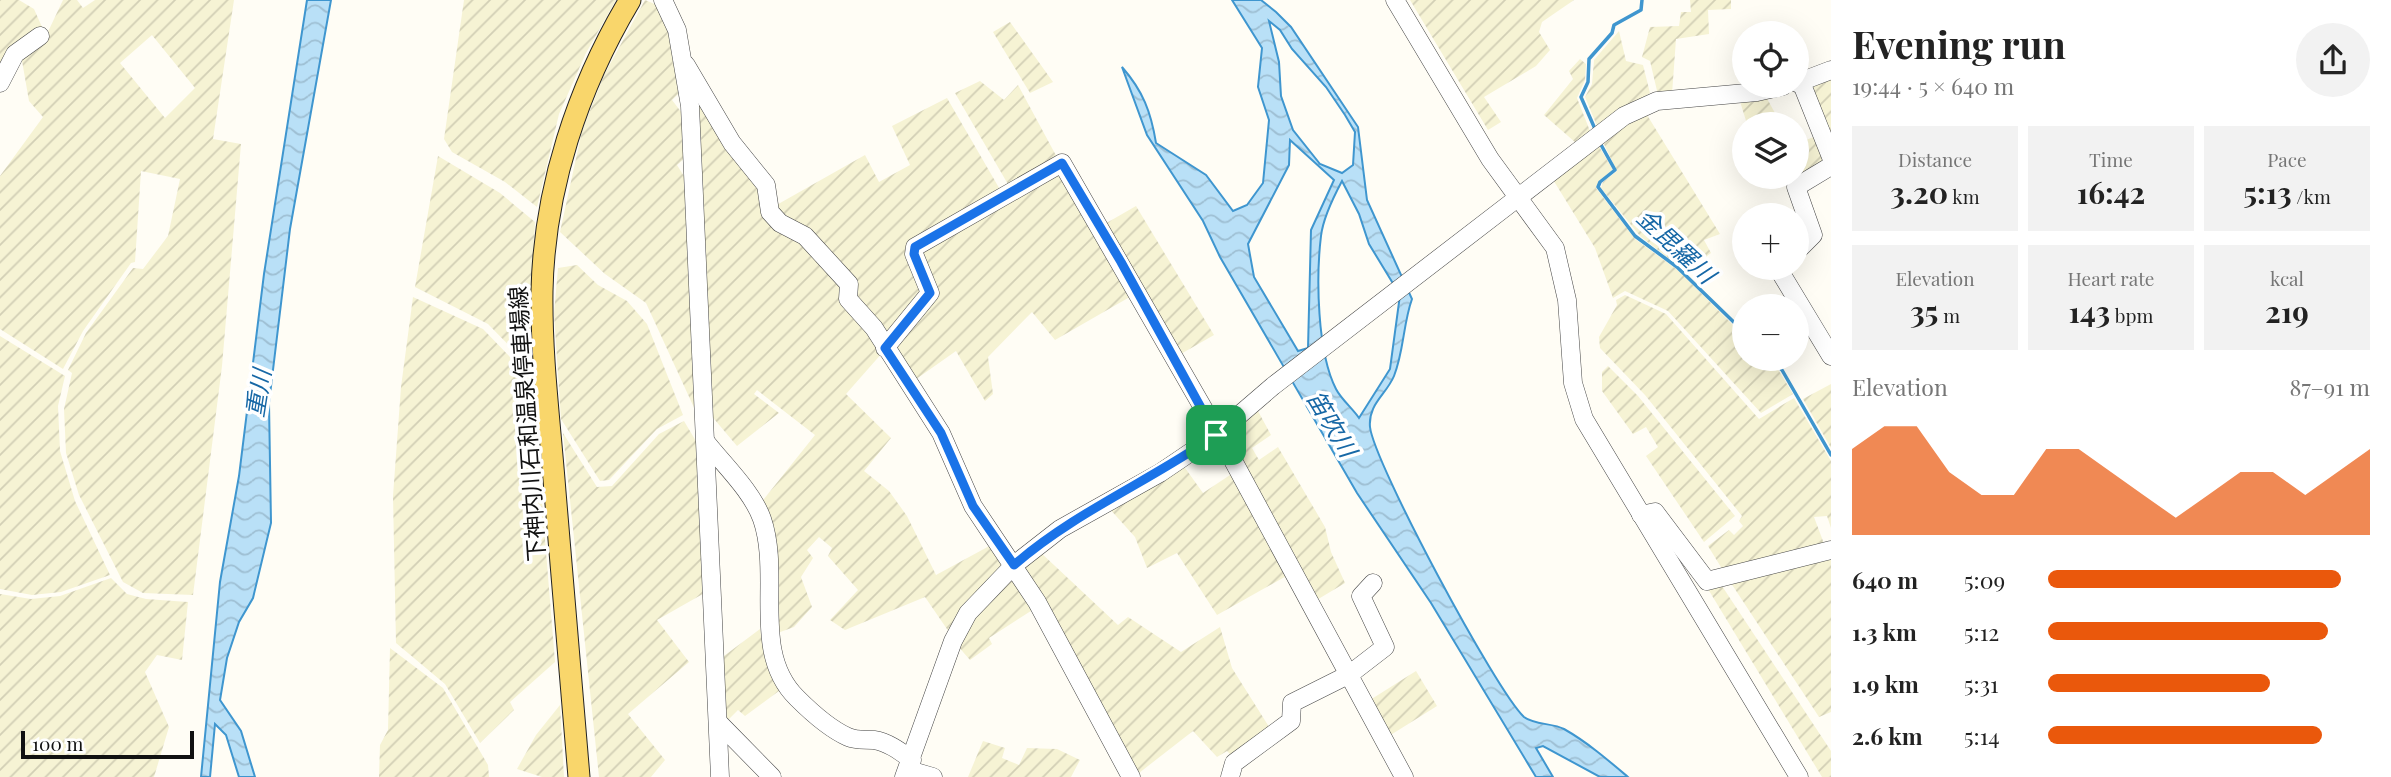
<!DOCTYPE html>
<html lang="en">
<head>
<meta charset="utf-8">
<style>
  body { margin:0; font-family:"Playfair Display","Noto Sans JP",serif; background:#f2f2f2; color:#222; height:100vh; display:flex; flex-direction:column; font-size:26px; white-space:nowrap }
  * { box-sizing:border-box; margin:0 }
  p { font-size:23px; color:#767676 }
  .icon { flex:none; width:38px; height:38px; fill:none; stroke:currentColor; stroke-width:2; stroke-linecap:round; stroke-linejoin:round }
  .map { position:relative; flex:1; overflow:hidden }
  .sheet { display:flex; flex-direction:column; background:#fff; width:560px }
  .sheet>* { flex:none }
  .tools { position:absolute; left:1732px; top:21px; display:grid; gap:14px }
  .tools a { display:grid; place-items:center; width:77px; height:77px; border-radius:50%; background:#fff; box-shadow:0 7px 28px #0002; font-size:35px }
  .scale { position:absolute; left:21px; bottom:18px; width:173px; box-sizing:border-box; padding-left:7px; border:4px solid #111; border-top:0; font-size:19px; line-height:24px; white-space:nowrap; color:#111; -webkit-text-stroke:5px #fff; paint-order:stroke }
  .pin { position:absolute; display:grid; place-items:center; width:60px; height:60px; color:#fff; margin:-30px; border-radius:14px; box-shadow:0 4px 10px #0006 }
  .round { display:grid; place-items:center; flex:none; width:74px; height:74px; border-radius:37px; background:#f2f2f2 }
  .head { display:flex; align-items:center; justify-content:space-between; height:119px; padding:0 21px }
  h1 { font-size:38px; font-weight:700; line-height:52px }
  .stats { display:grid; grid-template-columns:repeat(3,1fr); gap:10px; height:119px; padding:7px 21px }
  .stats div { display:grid; align-content:center; border-radius:0px; background:#f2f2f2; text-align:center }
  .stats b { font-size:30px; font-weight:700 }
  .stats small { font-size:19px; font-weight:400 }
  .stats p { font-size:19px }
  .chart { height:196px; padding:14px 21px }
  .chart p { display:flex; justify-content:space-between }
  .chart svg { width:100%; height:126px; margin-top:7px; fill:#ea580c; opacity:.7 }
  ul { padding:0 21px; list-style:none; font-size:23px }
  li { display:grid; grid-template-columns:112px 84px 1fr; align-items:center; height:52px }
  li i { height:18px; border-radius:9px; background:#ea580c }
  main { display:flex; flex:1; min-height:0 }
  .map>svg:first-child { display:block }
  .farmland { fill:url(#farmland-furrows); fill-rule:evenodd }
  .water { fill:url(#water-waves); stroke:#3f96cf; stroke-width:2; fill-rule:evenodd }
  .lines { fill:none; stroke-linecap:round; stroke-linejoin:round }
  .stream { stroke:#3f96cf; stroke-width:3.5 }
  .minor-casing { stroke:#444; stroke-width:19 }
  .major-casing { stroke:#222; stroke-width:23 }
  .minor { stroke:#fff; stroke-width:18 }
  .major { stroke:#f9d66b; stroke-width:21 }
  .route-casing { stroke:#fff; stroke-width:14 }
  .route { stroke:#1a73e8; stroke-width:9 }
  .labels { text-anchor:middle; dominant-baseline:central; stroke-width:7; stroke-linejoin:round; paint-order:stroke }
  .street-label { font-size:23px; fill:#111; stroke:#fff }
  .water-label { font-size:24px; font-style:italic; fill:#1768a6; stroke:#fff }
</style>
</head>
<body>
<main>
<div class="map">
<svg width="1831" height="777" viewBox="0 0 1831 777">
  <defs>
    <pattern id="farmland-furrows" width="10" height="10" patternUnits="userSpaceOnUse" patternTransform="scale(1.75)"><rect width="10" height="10" fill="#f6f3d4"/><path d="M-1 1l2-2M0 10L10 0M9 11l2-2" fill="none" stroke="#d2cfb5"/></pattern>
    <pattern id="water-waves" width="16" height="10" patternUnits="userSpaceOnUse" patternTransform="scale(1.75)"><rect width="16" height="10" fill="#b9e0f7"/><path d="M0 5q4-4 8 0t8 0" fill="none" stroke="#9ebfd3"/></pattern>
  </defs>
  <rect width="100%" height="100%" fill="#fffdf5"/>
  <!-- farmland -->
  <g class="farmland">
    <polygon points="0,0 19,0 34,9 42,27 13,50 0,73"/>
    <path d="M63,0h14l6,8 12,-8h139l-21,139 28,5 -19,222 -29,229 -50,-2 -20,-11 -44,-87 -13,-42 -2,-44 8,-36 -4,-3 18,-37 47,-65 10,1 25,-33 12,-57 -39,-8 -6,91 -4,1 -48,68 -20,38 -63,-40v-153l43,-59 -14,-16 -8,-46 25,-19zM152,35l43,53 -30,30 -45,-55z"/>
    <polygon points="464,0 616,0 586,53 559,114 537,207 505,182 452,152 444,139"/>
    <polygon points="645,0 664,8 685,87 672,100 688,121 687,156 677,165 692,189 696,412 646,303 605,274 560,232 582,131 604,75"/>
    <polygon points="1410,0 1574,0 1542,22 1539,32 1550,50 1536,66 1484,97 1501,122 1488,130"/>
    <polygon points="1690,0 1731,0 1731,9 1708,10 1709,34 1676,39 1672,94 1658,95 1650,61 1642,57 1650,27 1679,26 1681,12 1691,12"/>
    <polygon points="1010,22 1053,82 1030,93 993,32"/>
    <polygon points="1619,31 1626,61 1643,65 1650,93 1597,126 1585,97 1592,84 1594,60"/>
    <polygon points="1580,59 1586,64 1585,80 1577,98 1590,131 1576,143 1544,115 1573,79 1569,71"/>
    <polygon points="1831,75 1831,138 1808,86"/>
    <polygon points="980,81 1004,100 1018,85 1059,161 1009,186 955,93"/>
    <polygon points="693,89 762,187 767,214 805,241 844,283 883,352 846,394 891,438 864,471 889,491 907,516 936,575 993,544 1007,563 949,632 925,597 845,630 830,620 858,590 828,556 832,548 819,537 807,550 813,558 801,577 812,607 794,627 772,635 760,504 815,435 757,390 754,394 779,413 737,446 709,413"/>
    <polygon points="1764,93 1781,124 1747,124 1739,98"/>
    <polygon points="947,98 1002,193 911,245 926,293 888,340 773,207 865,155 879,182 910,165 892,126"/>
    <polygon points="1644,110 1720,234 1704,240 1711,253 1686,272 1640,236 1601,188 1603,182 1617,171 1602,140"/>
    <polygon points="1818,135 1828,163 1794,181 1791,177 1797,177 1797,144"/>
    <polygon points="1597,143 1613,170 1600,180 1596,188 1635,239 1679,271 1745,337 1745,359 1767,359 1779,371 1793,394 1761,413 1668,311 1625,291 1613,298 1595,248 1552,178"/>
    <polygon points="438,156 500,193 535,222 529,362 524,361 488,324 415,287"/>
    <polygon points="1060,168 1135,294 1055,340 1032,312 988,357 993,394 985,401 956,351 912,382 890,347 935,291 918,252"/>
    <polygon points="1136,206 1214,335 1179,355 1103,225"/>
    <polygon points="577,265 598,285 627,301 647,324 683,415 657,429 609,480 600,481 561,419 554,314 558,268"/>
    <polygon points="1625,295 1666,314 1759,419 1794,398 1831,461 1831,528 1827,516 1814,517 1826,549 1724,572 1708,546 1729,530 1734,535 1743,526 1739,521 1742,516 1645,395 1600,348 1599,337 1617,305 1616,300"/>
    <polygon points="413,297 483,329 532,380 555,662 510,702 514,710 480,743 445,684 396,643 393,496 401,387"/>
    <polygon points="0,336 65,376 58,406 60,451 75,501 110,575 61,592 32,595 0,589"/>
    <polygon points="1608,366 1638,396 1735,516 1704,542 1646,456 1658,447 1646,427 1633,434 1602,391 1602,372"/>
    <polygon points="1831,384 1831,448 1803,399"/>
    <polygon points="1258,411 1271,435 1252,448 1259,460 1278,447 1325,527 1331,552 1345,583 1315,601 1226,438"/>
    <polygon points="684,421 703,453 708,591 657,620 689,662 628,714 665,760 651,777 599,777 563,433 597,487 612,486 659,434"/>
    <polygon points="1183,465 1203,493 1233,473 1290,574 1217,615 1177,553 1147,568 1135,537 1108,507"/>
    <polygon points="1039,551 1118,625 1128,617 1181,652 1220,627 1232,668 1271,730 1234,758 1227,751 1217,757 1193,731 1139,773 1100,710 1021,568"/>
    <polygon points="1831,556 1831,712 1819,717 1729,580"/>
    <polygon points="1013,574 1034,609 989,638 992,644 970,660 957,645 979,606"/>
    <polygon points="111,578 127,594 146,599 188,602 182,660 157,655 145,672 169,727 154,777 0,777 0,594 31,599 60,596"/>
    <polygon points="1720,583 1831,751 1831,777 1822,777 1708,589"/>
    <polygon points="760,629 763,647 783,688 745,716 738,710 725,723 720,659"/>
    <polygon points="390,648 443,688 488,765 489,777 379,777 380,745 388,730"/>
    <polygon points="1416,671 1437,706 1389,736 1370,700"/>
    <polygon points="560,705 564,777 542,777 517,769 536,735"/>
    <polygon points="983,741 1005,748 1002,758 1019,765 1027,748 1057,749 1080,760 1071,777 968,777"/>
  </g>
  <!-- water -->
  <g class="water">
    <polygon points="307,0 331,0 290,229 269,403 271,523 253,598 239,622 227,658 220,700 241,731 255,777 239,777 226,735 215,724 210,777 201,777 220,582 239,476 264,274"/>
    <path d="M1232,0h29l15,12 15,15 67,100 9,73 45,99c-9,25 -8,52 -18,77 -8,19 -26,28 -24,51 4,36 126,264 154,290 10,8 29,6 40,12 23,13 44,31 64,48h-28l-57,-31 -7,2 17,29h-17l-105,-174 -74,-110 -137,-236 -17,-36 -56,-86 -25,-68c21,24 29,45 34,76l50,32 27,36 14,-6 16,-22 6,-63 -11,-33 4,-39zM1269,21l11,9 12,19 34,38 19,28 10,17 -2,33 -11,8 -22,-9 -27,-34 -12,-34 -2,-34zM1290,140l44,40 -23,50 -3,118 -10,3 -44,-74 -6,-33 41,-79zM1342,181l17,33 10,30 31,51 -10,74 -31,49c-6,-9 -18,-19 -23,-29 -19,-37 -20,-112 -15,-153 2,-18 13,-40 21,-55z"/>
  </g>
  <g class="lines">
    <!-- stream -->
    <g class="stream">
      <polyline points="1595,129 1581,97 1588,82 1589,59 1612,33 1614,25 1641,10 1642,0"/>
      <polyline points="1600,143 1615,170 1600,182 1598,187 1635,236 1677,267 1745,333"/>
      <polyline points="1770,359 1782,370 1831,455"/>
    </g>
    <!-- minor casing -->
    <g class="minor-casing">
      <g id="minor">
        <polyline points="663,0 677,30 690,106 720,777"/>
        <polyline points="1395,0 1490,159 1555,248 1567,300 1573,383 1584,419 1799,777"/>
        <polyline points="686,65 732,143 766,185 770,212 780,223 805,236 849,284 848,299 874,328 941,433 973,506 1037,602 1131,777"/>
        <polyline points="1801,82 1831,157"/>
        <polyline points="0,83 15,54 40,36"/>
        <polyline points="1797,83 1831,70"/>
        <polyline points="1797,251 1813,235 1796,187 1831,166"/>
        <polyline points="1781,268 1779,270 1831,356"/>
        <polyline points="885,348 930,293 914,254 915,247 1062,163 1229,453 1404,777"/>
        <path d="M706,442c18,23 46,49 56,77 20,58 -12,133 35,179 14,14 33,31 51,39 9,4 17,2 26,3 14,2 27,12 38,20"/>
        <polyline points="1641,515 1655,512 1707,581 1831,550"/>
        <polyline points="718,722 772,777"/>
        <polyline points="909,770 933,777"/>
        <polyline points="904,777 953,641 968,613 1014,565 1060,529 1160,473 1216,435 1273,386 1624,116 1657,101 1757,92 1783,86"/>
        <polyline points="1230,777 1234,763 1291,721 1292,703 1350,674 1385,647 1361,596 1373,583"/>
      </g>
    </g>
    <!-- major casing -->
    <g class="major-casing">
      <path id="major" d="M579,777c-8,-95 -16,-190 -24,-285 -5,-67 -14,-134 -13,-201 2,-102 36,-204 88,-291"/>
    </g>
    <!-- minor -->
    <use href="#minor" class="minor"/>
    <!-- major -->
    <use href="#major" class="major"/>
  </g>
  <g class="lines">
    <!-- route casing -->
    <g class="route-casing">
      <path id="route" d="M1062,163l59,99 95,173c-66,46 -141,77 -202,130l-41,-59 -32,-73 -56,-85 45,-55 -16,-39 1,-7z"/>
    </g>
    <!-- route -->
    <use href="#route" class="route"/>
  </g>
  <g class="labels">
    <!-- street labels -->
    <g class="street-label">
      <text transform="translate(526 424) rotate(-94)">下神内川石和温泉停車場線</text>
    </g>
    <!-- water labels -->
    <g class="water-label">
      <text transform="translate(1677 245) rotate(43)">金毘羅川</text>
      <text transform="translate(257 393) rotate(-81)">重川</text>
      <text transform="translate(1333 423) rotate(59)">笛吹川</text>
    </g>
  </g>
</svg>
<div class="tools">
<a><svg class="icon" aria-label="locate" viewBox="0 0 24 24"><circle cx="12" cy="12" r="6"/><path d="M12 2v4M12 18v4M2 12h4M18 12h4"/></svg></a>
<a><svg class="icon" aria-label="layers" viewBox="0 0 24 24"><path d="M12 4l9 5-9 5-9-5zM3 14l9 5 9-5"/></svg></a>
<a>+</a>
<a>−</a>
</div>
<div class="scale">100 m</div>
<div class="pin" style="left:1216px;top:435px;background:#1e9e55"><svg class="icon" aria-label="arrive" viewBox="0 0 24 24"><path d="M6 21V4h12l-3 4 3 4H6"/></svg></div>
</div>
<section class="sheet">
<div class="head"><div><h1>Evening run</h1><p>19:44 · 5 × 640 m</p></div><a class="round"><svg class="icon" aria-label="share" viewBox="0 0 24 24"><path d="M12 15V3M7 8l5-5 5 5M5 13v7h14v-7"/></svg></a></div>
<div class="stats">
<div><p>Distance</p><b>3.20<small> km</small></b></div>
<div><p>Time</p><b>16:42</b></div>
<div><p>Pace</p><b>5:13<small> /km</small></b></div>
</div>
<div class="stats">
<div><p>Elevation</p><b>35<small> m</small></b></div>
<div><p>Heart rate</p><b>143<small> bpm</small></b></div>
<div><p>kcal</p><b>219</b></div>
</div>
<div class="chart"><p><span>Elevation</span>87–91 m</p>
<svg viewBox="0 0 160 44" preserveAspectRatio="none"><path d="M0 44V14L10 6L20 6L30 22L40 30L50 30L60 14L70 14L80 22L90 30L100 38L110 30L120 22L130 22L140 30L150 22L160 14V44z"/></svg>
</div>
<ul>
<li><b>640 m</b>5:09<i style="width:91%"></i></li>
<li><b>1.3 km</b>5:12<i style="width:87%"></i></li>
<li><b>1.9 km</b>5:31<i style="width:69%"></i></li>
<li><b>2.6 km</b>5:14<i style="width:85%"></i></li>
</ul>
</section>
</main>
</body>
</html>
